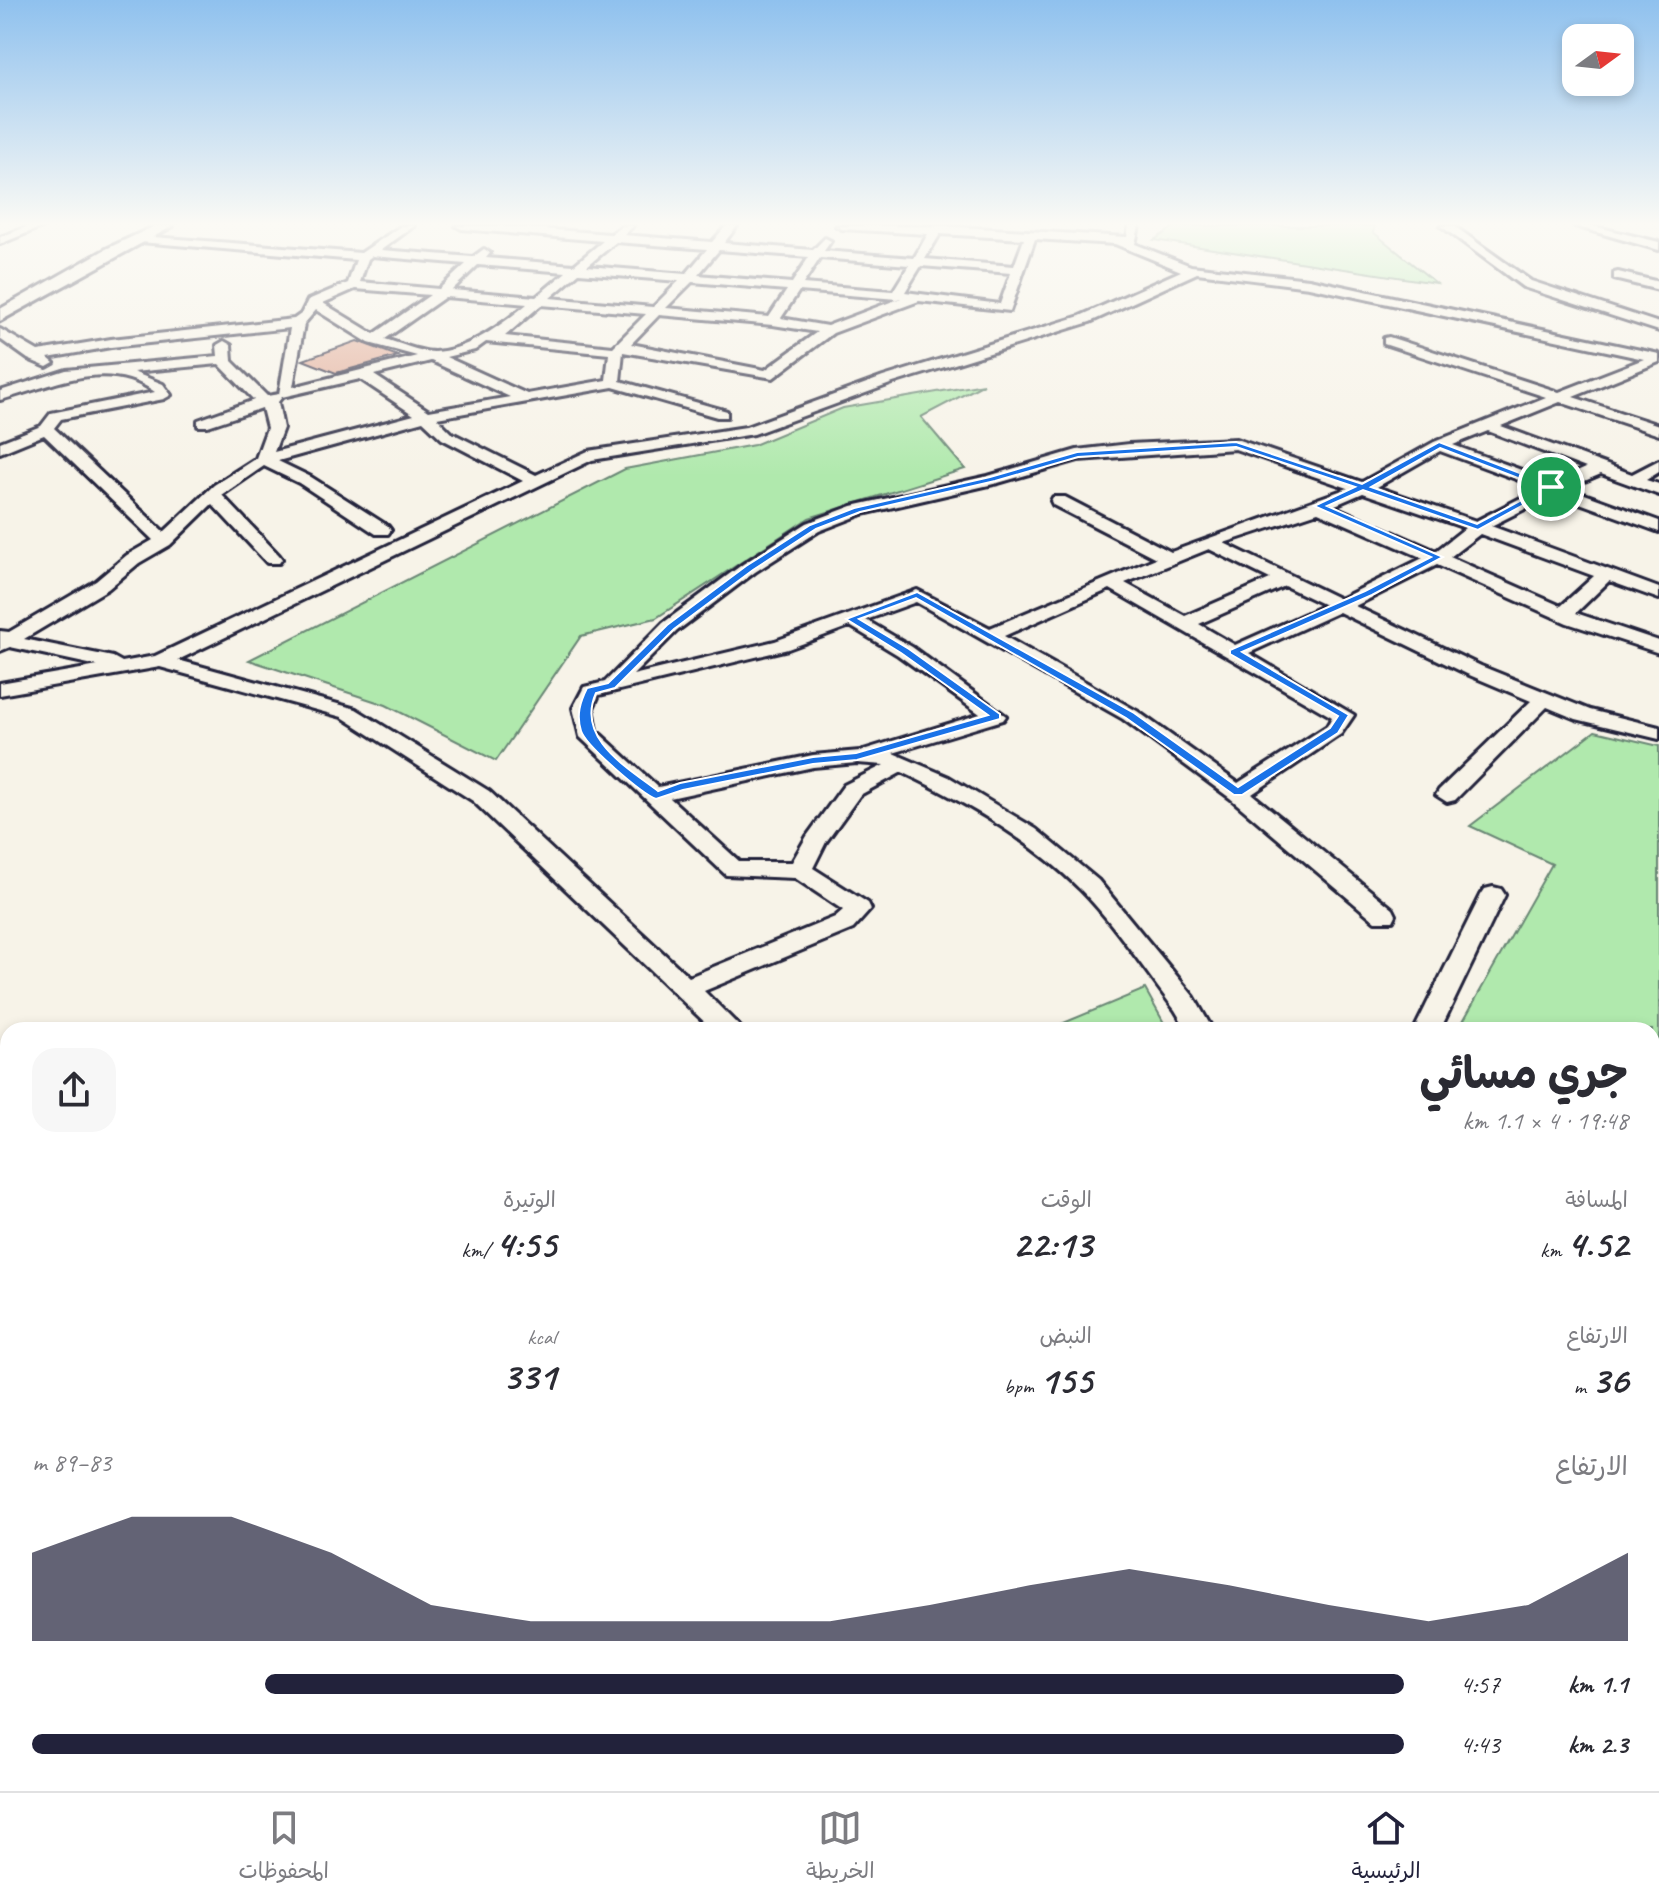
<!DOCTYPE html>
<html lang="ar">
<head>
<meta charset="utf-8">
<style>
  body { margin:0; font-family:Caveat,"Playpen Sans Arabic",sans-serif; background:#f7f7f7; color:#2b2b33; direction:rtl; height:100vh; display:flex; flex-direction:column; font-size:30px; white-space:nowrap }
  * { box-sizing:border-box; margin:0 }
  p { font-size:26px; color:#7c7c81 }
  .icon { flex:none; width:44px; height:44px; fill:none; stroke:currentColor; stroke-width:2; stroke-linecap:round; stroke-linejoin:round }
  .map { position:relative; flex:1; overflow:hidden; direction:ltr }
  .panel { position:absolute; left:0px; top:1022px; width:1660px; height:770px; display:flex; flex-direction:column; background:#fff; border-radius:24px 24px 0 0; box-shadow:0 4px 12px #0003; direction:rtl }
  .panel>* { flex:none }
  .needle { width:52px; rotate:75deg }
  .buttons { position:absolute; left:1562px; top:24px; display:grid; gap:16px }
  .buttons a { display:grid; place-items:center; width:72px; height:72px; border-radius:16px; background:#fff; box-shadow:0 4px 12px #0003; font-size:40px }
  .pin { position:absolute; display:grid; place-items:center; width:68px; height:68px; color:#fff; margin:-34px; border:4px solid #fff; border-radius:50%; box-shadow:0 2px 8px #0007 }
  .round { display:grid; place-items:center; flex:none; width:84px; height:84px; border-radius:24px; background:#f7f7f7 }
  .headline { display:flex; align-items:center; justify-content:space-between; height:136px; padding:0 32px }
  h1 { font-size:44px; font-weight:700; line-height:60px }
  .metrics { display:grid; grid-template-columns:repeat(3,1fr); gap:12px; height:136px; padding:8px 32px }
  .metrics div { display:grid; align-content:center }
  .metrics b { font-size:40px; font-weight:700 }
  .metrics small { font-size:22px; font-weight:400 }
  .metrics p { font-size:22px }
  .chart { height:224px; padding:16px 32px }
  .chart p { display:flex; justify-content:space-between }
  .chart svg { width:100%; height:144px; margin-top:8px; fill:#22223b; opacity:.7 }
  ul { padding:0 32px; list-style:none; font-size:26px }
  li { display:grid; grid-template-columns:128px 96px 1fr; align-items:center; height:60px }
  li i { height:20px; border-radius:10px; background:#22223b }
  .dock { display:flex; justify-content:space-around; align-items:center; height:112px; border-top:2px solid #e1e1e2; background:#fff; font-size:22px; color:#7c7c81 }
  .dock a { display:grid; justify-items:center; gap:4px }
  .dock .active { color:#22223b }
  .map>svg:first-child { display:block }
  .green { fill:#b0e9ad; stroke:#698674; stroke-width:2 }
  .building { fill:#e2ac98; stroke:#22223b; stroke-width:2 }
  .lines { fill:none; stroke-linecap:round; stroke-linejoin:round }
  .minor-casing { stroke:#22223b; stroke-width:6 }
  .tertiary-casing { stroke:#22223b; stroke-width:6 }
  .minor { fill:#f7f3e8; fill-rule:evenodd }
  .tertiary { fill:#f7f3e8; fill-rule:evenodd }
  .route { fill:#1a73e8; stroke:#fff; stroke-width:2; fill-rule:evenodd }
</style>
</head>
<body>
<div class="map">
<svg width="1659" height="1791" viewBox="0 0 1659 1791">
  <rect width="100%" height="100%" fill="#f7f3e8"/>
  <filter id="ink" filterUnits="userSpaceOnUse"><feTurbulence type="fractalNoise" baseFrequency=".0125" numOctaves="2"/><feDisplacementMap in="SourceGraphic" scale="16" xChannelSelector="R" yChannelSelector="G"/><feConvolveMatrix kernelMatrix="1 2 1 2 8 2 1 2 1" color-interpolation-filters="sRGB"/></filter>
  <g filter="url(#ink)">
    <!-- green -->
    <g class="green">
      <polygon points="1176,226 1375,226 1373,232 1436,283 1154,240"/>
      <polygon points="984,384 921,417 965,469 809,518 656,618 581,636 496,761 386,705 249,660 625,469 754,445 843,408"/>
      <polygon points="1595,731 1659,746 1659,1351 1652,1347 1652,1030 1458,1030 1552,864 1470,826"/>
      <polygon points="1145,989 1168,1030 1047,1030"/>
    </g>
    <!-- building -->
    <polygon class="building" points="357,341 398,356 336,373 303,360"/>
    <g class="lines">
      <!-- minor casing -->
      <g class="minor-casing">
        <g id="minor">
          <polygon points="29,226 44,226 0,244 0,237"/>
          <path d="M401,226h13l-33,24 92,7 11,-8 6,4 -4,5 88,7 29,-24 -141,-12 -6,-3h45l110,8 11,-8h11l-9,9 88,7 14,-16h11l-13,17 89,7 12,-12 6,3 -7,10 90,7 14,-24 -86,-5 -6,-3h108l183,11 2,-11h10l-4,18 56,22 118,13 350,75v8l-86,35 86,28v10l-99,-33 -59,24 131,48 27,-14v12l-13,8 13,4v11l-58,-21 -33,14 91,33v11l-104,-38 -64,32 168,62v11l-50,-18 -33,32 83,28v12l-92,-30 -130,-58 -82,41 126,60 109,44 69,17v12l-83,-20 -29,-12 -92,93 -8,2 -11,-7 3,-5 92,-89 -64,-27 -128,-62 -90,41 105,62 -13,19 -89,60 141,115 3,6 -3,6h-18l-145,-123 -107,-79 -207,-117 -50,18 46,27 94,69 -3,4 -110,33 56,24 87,52 62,51 96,117 19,33h-26l-12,-20c-28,-37 -62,-88 -94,-120 -50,-50 -115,-88 -179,-118l-42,23 -34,47 -13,26 55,35 3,6 -18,20 -149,62 39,39h-30l-240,-229 -131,-84 -182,-50 -160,28v-12l98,-17 -88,-19 -10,4v-20l9,1 87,-51 31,-26 26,-15 -109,-105 -44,18v-11l41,-16 10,-13 104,-21c-49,-36 -104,-5 -155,8v-9l66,-21 152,-14 -1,-11 7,-4 7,4 1,16 35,35 12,-2 11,-66 -179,19 -63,11 6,5 -7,4 -19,-8 -28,-20v-10l38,22 73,-12 183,-20 7,-5 7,-14 40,-17 8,-23 -216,-18 -6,-3 6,-3 221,17zM940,234l84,5 -10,27 -89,-7zM1035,239l80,5 66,27 -101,45 -197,61 -137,50 -158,24 -52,24 -84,-42 -15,-15 176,-31 104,30h10v-6l-107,-30 3,-29 150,26 60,-45 86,-32 91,10zM616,242l91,7 -21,25 -99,-8zM719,250l90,7 -17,26 -94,-8zM372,256l94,8 -27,25 -79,-7 8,-23zM820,258l89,7 -16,26 -90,-7zM478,265l88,7 -30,25 -84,-7zM921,266l90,7 -11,31 -95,-12zM579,273l100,8 -26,26 -103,-9zM1197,273l112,14 335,72 -85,33 -170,-55 -5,1v6l162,53 -112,45 -72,40 -126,-43 -107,5 -52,6 -89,26 -136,30 -45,17 -64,41 -80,59 -58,59 -21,5 -11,21 7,29 146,138 69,3 48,32 -8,7 -146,60 -200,-186 -133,-82 -178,-49 414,-200 162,-26 139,-51 197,-61zM692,282l95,8 -18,27 -103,-9zM355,289l75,6 -56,39 -51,-31zM799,291l98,8 4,-1 -74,28 -46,-8zM445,297l82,7c-24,20 -60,47 -93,48 -15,0 -35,-9 -49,-13zM541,305l105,9 -33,33 -108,-11zM316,310l53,33 48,13 -124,31 11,-63zM659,315l114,10 44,7 -52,38 -134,-26zM486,342l123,12 -3,26 -79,14 -81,-37 29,-7zM431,361l79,36 -81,14 -55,-36zM219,364l35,36 -56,20v6h10l54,-18 5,20 -11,30 -42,27 -50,47 -110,-104 7,-9 103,-20 7,-4 -8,-11 -30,-12zM360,379l54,36 -140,37 9,-24 -5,-26 4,-5zM423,421l19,18 81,42 -368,175 -33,6 -9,-5 -89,-18 84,-50 31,-26 31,-18 42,-41 55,59h12l3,-4 -3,-4 -57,-60 42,-29 35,17 77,51h12l3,-4 -3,-4 -77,-49 -33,-16zM1488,431l98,37 -32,14 -101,-37zM1235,449l113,39 -177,64 -106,-55h-12l-2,4 2,4 103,53 -166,70 -73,-38 -142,51 -142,34 44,-44 78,-59 64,-41 44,-17 135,-31 80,-23zM1440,451l100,37 -64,33 -99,-34zM1363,493l102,35 -29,23 -103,-45zM1318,512l105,46 -83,41 -116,-56zM1480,534l114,42 -33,30 -111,-49zM1209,549l61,30 -85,37 -60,-33zM1285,586l40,19 -90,40 -36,-21zM1110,589l222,128 -5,9 -89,57 -101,-72 -133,-75zM850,626l48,29 82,59 -120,37 -47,4 -155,32 -61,-56 -4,-23 6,-13 189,-46zM857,763l27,2 -40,20 -37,51 -15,26h-52l-70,-64 143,-31z"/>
          <polygon points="1441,226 1454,226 1531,281 1659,323 1659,331 1523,287"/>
          <polygon points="1575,226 1593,226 1659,242 1659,250"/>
          <polygon points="1618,272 1659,282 1659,290 1614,279 1614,273"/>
          <polygon points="1493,887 1501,889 1505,895 1440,1030 1414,1030 1481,895 1485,889"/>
          <polygon points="1652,1390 1659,1393 1659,1427 1652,1424"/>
          <polygon points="721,1784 761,1784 759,1791 719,1791"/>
        </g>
      </g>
      <!-- tertiary casing -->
      <g class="tertiary-casing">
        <g id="tertiary">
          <polygon points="155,226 173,226 0,321 0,309 106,249"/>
          <polygon points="1659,1427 1659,1469 1652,1471 1652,1429"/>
          <polygon points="1139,1784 1197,1784 1194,1791 1136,1791"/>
        </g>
      </g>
      <!-- minor -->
      <use href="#minor" class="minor"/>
      <!-- tertiary -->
      <use href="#tertiary" class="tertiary"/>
    </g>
  </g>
  <!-- sky -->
  <linearGradient id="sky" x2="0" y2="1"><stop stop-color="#8fc1ee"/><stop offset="0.47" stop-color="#fbfaf5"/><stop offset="1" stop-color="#fbfaf5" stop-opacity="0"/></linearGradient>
  <rect width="1659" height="476" fill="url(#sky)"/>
  <!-- route -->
  <path class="route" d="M1236,442l126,42 77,-42 117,45 -78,43 -115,-40 -36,16 116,51 -71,38 -130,57 107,63 -11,18 -96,62h-8l-108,-77 -210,-120 -57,21 50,30 91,65v5l-143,41 -44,4 -130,26 -27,9c-15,-6 -70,-53 -75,-68 -5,-16 -1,-29 6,-43l21,-5 59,-58 79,-59 64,-41 44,-17 136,-31 87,-25zM1236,447l119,40 -41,19 117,51 -66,34 -135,59v4l108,62 -8,12 -92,59 -104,-74 -217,-121 -71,27 55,34 87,62 -132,38 -43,4 -133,26 -22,8c-33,-25 -82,-53 -62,-98l19,-5 59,-59 79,-59 63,-41 44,-17 135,-31 83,-24zM1440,448l104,40 -67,36 -106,-37z"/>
</svg>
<div class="buttons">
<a><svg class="needle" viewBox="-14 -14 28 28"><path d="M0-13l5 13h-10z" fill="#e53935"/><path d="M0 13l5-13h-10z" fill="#7c7c81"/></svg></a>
</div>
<div class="pin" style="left:1551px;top:487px;background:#1e9e55"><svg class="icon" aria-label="arrive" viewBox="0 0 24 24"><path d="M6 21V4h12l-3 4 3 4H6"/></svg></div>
<section class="panel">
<div class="headline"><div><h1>جري مسائي</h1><p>19:48 · 4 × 1.1 km</p></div><a class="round"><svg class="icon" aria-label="share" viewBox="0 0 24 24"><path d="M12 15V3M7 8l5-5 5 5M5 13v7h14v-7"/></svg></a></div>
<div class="metrics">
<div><p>المسافة</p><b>4.52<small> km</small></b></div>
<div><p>الوقت</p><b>22:13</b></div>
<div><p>الوتيرة</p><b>4:55<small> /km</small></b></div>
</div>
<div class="metrics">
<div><p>الارتفاع</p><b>36<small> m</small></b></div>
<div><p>النبض</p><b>155<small> bpm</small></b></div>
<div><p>kcal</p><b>331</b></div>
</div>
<div class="chart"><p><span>الارتفاع</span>83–89 m</p>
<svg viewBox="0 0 160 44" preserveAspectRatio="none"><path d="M0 44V17L10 6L20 6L30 17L40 33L50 38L60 38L70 38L80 38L90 33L100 27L110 22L120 27L130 33L140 38L150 33L160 17V44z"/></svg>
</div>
<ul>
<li><b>1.1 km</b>4:57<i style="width:83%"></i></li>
<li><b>2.3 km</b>4:43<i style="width:100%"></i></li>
</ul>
</section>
</div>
<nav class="dock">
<a class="active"><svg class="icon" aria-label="home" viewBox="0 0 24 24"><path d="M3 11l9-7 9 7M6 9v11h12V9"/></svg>الرئيسية</a>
<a><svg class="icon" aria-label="map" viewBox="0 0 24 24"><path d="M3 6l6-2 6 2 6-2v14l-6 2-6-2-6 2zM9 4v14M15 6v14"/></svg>الخريطة</a>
<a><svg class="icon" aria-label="saved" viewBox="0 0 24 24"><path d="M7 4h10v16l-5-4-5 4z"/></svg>المحفوظات</a>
</nav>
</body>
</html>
